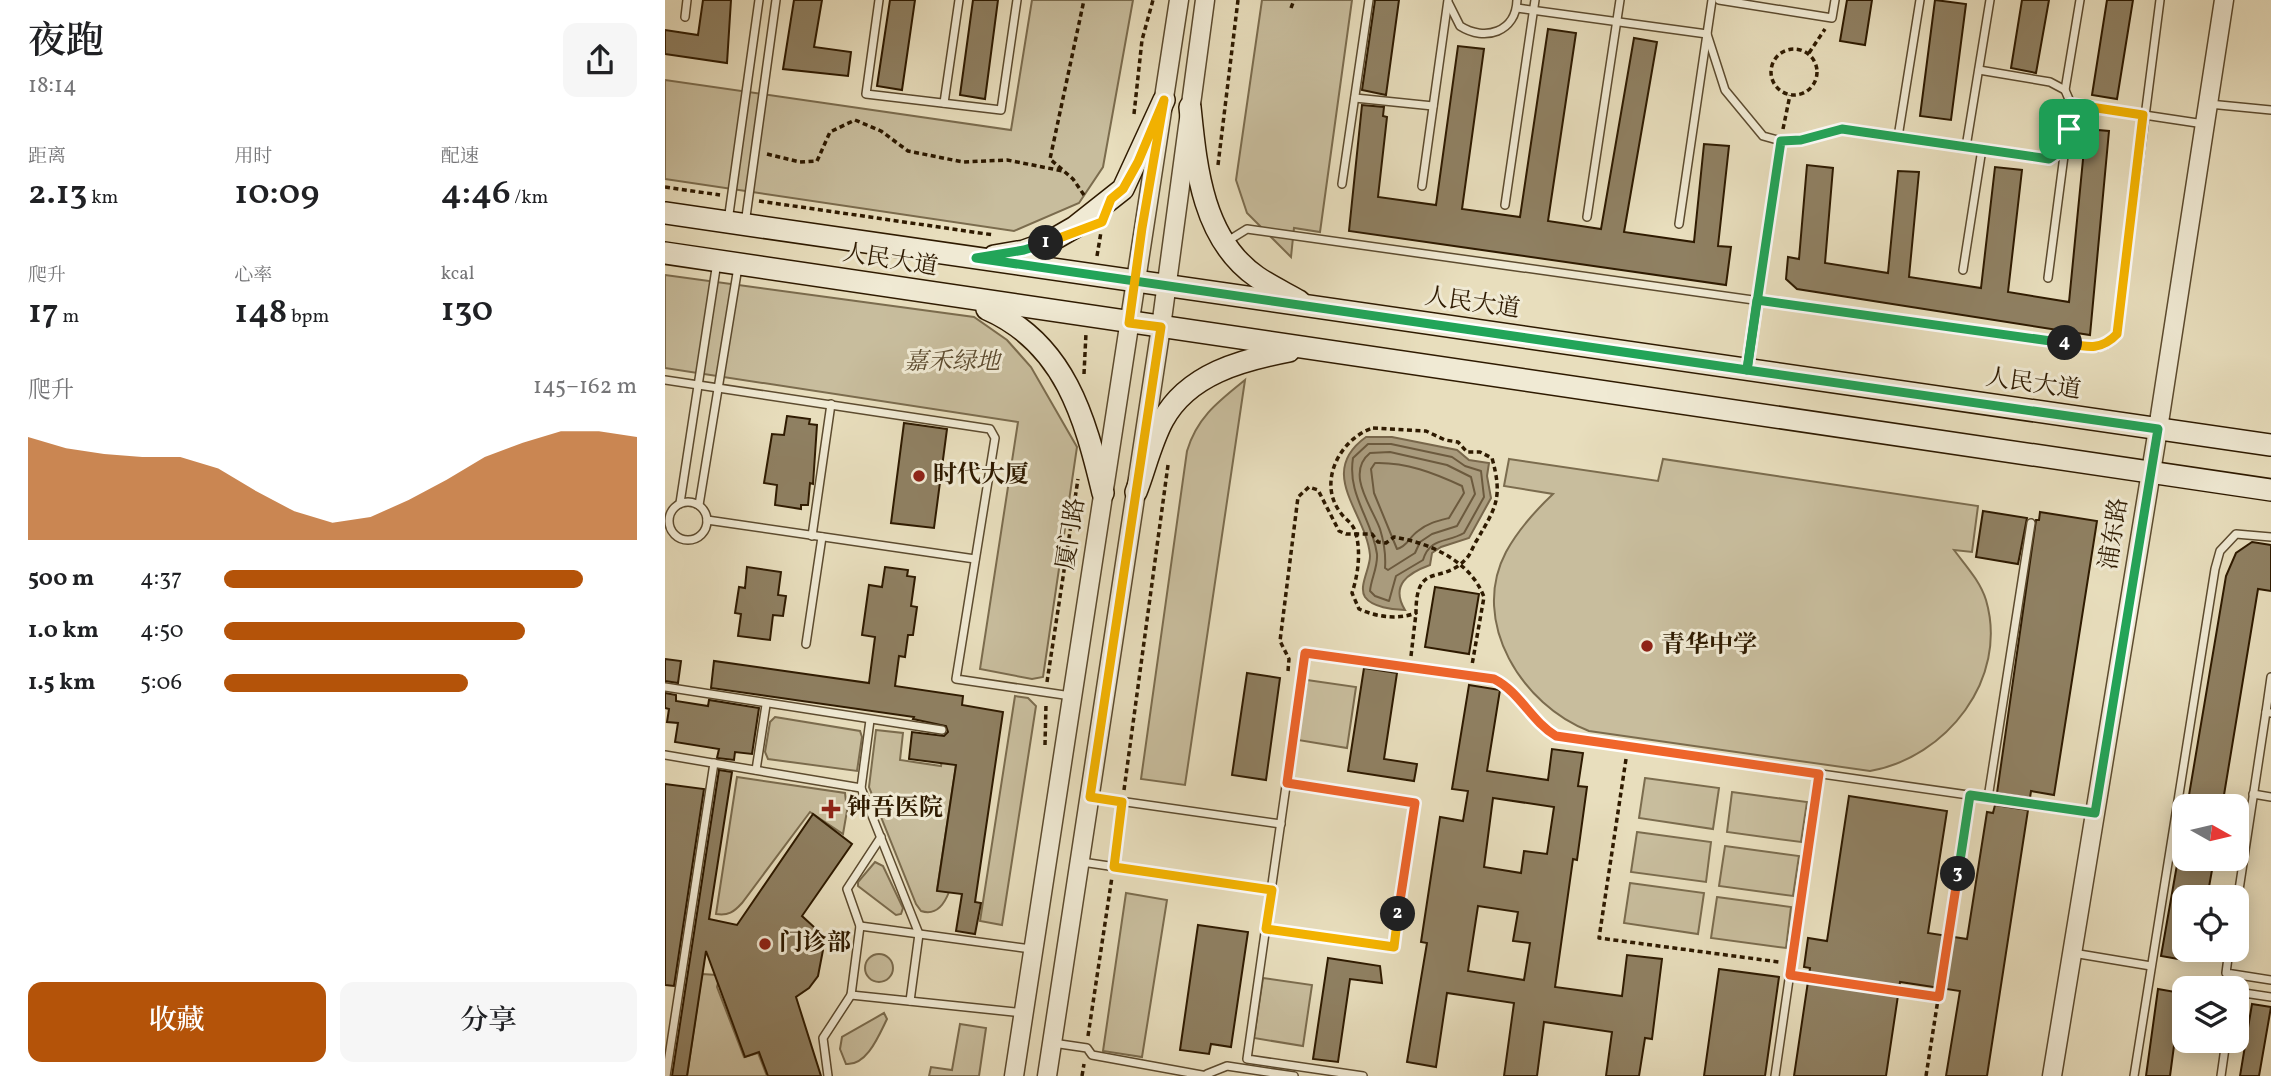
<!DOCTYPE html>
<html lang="zh">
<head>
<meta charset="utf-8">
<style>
  body { margin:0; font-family:Vollkorn,"Noto Serif SC",serif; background:#f6f6f6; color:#202124; height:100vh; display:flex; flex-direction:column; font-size:26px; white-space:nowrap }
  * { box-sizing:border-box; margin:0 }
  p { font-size:23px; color:#757577 }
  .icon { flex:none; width:38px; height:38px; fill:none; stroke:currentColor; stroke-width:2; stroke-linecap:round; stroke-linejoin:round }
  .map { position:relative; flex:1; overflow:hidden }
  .sheet { display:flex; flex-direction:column; background:#fff; width:665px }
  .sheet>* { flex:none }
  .needle { width:46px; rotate:98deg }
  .controls { position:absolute; left:1507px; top:794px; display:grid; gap:14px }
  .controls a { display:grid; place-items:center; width:77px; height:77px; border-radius:14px; background:#fff; box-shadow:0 4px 18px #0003; font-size:35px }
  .pin { position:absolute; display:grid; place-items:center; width:60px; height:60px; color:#fff; margin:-30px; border-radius:14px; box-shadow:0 4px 10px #0006 }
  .km { position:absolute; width:35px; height:35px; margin:-18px; border-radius:50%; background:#222; color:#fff; font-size:19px; line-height:35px; text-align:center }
  .round { display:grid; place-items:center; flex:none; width:74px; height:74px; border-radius:14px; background:#f6f6f6 }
  .headline { display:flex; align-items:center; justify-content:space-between; height:119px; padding:0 28px }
  h1 { font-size:38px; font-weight:600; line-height:52px }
  .metrics { display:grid; grid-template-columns:repeat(3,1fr); gap:10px; height:119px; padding:7px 28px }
  .metrics div { display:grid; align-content:center }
  .metrics b { font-size:35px; font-weight:600 }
  .metrics small { font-size:19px; font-weight:400 }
  .metrics p { font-size:19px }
  .chart { height:196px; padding:14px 28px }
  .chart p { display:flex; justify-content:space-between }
  .chart svg { width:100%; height:126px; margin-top:7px; fill:#b45309; opacity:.7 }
  .button { display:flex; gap:14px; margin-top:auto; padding:14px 28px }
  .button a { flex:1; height:80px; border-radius:14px; background:#b45309; color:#fff; font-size:28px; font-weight:600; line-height:80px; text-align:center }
  .button a+a { background:#f6f6f6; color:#202124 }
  ul { padding:0 28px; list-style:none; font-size:23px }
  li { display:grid; grid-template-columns:112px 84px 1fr; align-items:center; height:52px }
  li i { height:18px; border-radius:9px; background:#b45309 }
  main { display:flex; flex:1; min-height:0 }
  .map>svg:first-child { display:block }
  .green { fill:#c8bd9d; stroke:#7b6c4e; stroke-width:2 }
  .water { fill:#a99b7d; stroke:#78674b; stroke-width:2 }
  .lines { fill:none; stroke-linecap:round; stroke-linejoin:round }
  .shore { stroke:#6c5a3e; stroke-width:2 }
  .building { fill:#8f8062; stroke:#2e1a00; stroke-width:2; fill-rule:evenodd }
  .service-casing { stroke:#5c4b2f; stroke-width:10 }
  .tertiary-casing { stroke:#5c4b2f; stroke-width:21 }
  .secondary-casing { stroke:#2e1a00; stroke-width:24 }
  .path { stroke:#2e1a00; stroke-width:3.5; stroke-dasharray:5 3.5; stroke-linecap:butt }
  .service { stroke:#f0ead4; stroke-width:7 }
  .tertiary { stroke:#f0ead4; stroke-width:18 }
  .secondary { stroke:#f0ead4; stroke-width:21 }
  .split-1-casing { stroke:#fff; stroke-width:14 }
  .split-2-casing { stroke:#fff; stroke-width:14 }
  .split-3-casing { stroke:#fff; stroke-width:14 }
  .split-4-casing { stroke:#fff; stroke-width:14 }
  .split-5-casing { stroke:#fff; stroke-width:14 }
  .split-1 { stroke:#22a559; stroke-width:9 }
  .split-2 { stroke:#f5b400; stroke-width:9 }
  .split-3 { stroke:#f0652b; stroke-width:9 }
  .split-4 { stroke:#22a559; stroke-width:9 }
  .split-5 { stroke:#f5b400; stroke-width:9 }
  .poi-dot { fill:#8f2418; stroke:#f0ead4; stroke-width:2.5 }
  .labels { text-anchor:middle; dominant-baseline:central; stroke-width:6; stroke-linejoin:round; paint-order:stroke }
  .street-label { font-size:24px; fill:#2e1a00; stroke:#f0ead4 }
  .park-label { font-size:24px; font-style:italic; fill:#5c4b2f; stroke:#f0ead4 }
  .poi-label { font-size:24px; font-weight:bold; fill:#2e1a00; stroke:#f0ead4; text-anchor:start }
</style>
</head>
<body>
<main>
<section class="sheet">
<div class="headline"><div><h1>夜跑</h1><p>18:14</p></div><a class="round"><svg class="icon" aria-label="share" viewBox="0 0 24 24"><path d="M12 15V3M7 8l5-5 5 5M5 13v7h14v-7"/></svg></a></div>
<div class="metrics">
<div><p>距离</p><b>2.13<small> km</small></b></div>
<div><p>用时</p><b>10:09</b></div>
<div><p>配速</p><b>4:46<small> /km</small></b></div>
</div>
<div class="metrics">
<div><p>爬升</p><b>17<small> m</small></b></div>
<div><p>心率</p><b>148<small> bpm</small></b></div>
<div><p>kcal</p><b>130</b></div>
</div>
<div class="chart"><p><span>爬升</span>145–162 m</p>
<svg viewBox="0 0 160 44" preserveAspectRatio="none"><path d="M0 44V8L10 12L20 14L30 15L40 15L50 19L60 27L70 34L80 38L90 36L100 30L110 23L120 15L130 10L140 6L150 6L160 8V44z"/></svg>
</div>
<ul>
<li><b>500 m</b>4:37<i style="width:87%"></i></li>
<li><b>1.0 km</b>4:50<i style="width:73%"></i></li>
<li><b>1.5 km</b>5:06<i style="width:59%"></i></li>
</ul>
<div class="button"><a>收藏</a><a>分享</a></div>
</section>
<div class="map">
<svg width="1606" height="1076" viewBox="0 0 1606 1076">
  <rect width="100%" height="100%" fill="#e8debd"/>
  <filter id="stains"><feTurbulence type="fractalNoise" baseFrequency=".00286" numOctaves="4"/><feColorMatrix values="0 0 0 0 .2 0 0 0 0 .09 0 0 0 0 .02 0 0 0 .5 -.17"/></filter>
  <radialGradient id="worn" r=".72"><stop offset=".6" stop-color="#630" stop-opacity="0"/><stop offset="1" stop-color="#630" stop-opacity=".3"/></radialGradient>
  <!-- green -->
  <g class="green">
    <polygon points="367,0 468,0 438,167 414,203 349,231 0,179 0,80 346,130"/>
    <polygon points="597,0 687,0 655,232 629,228 626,257 582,213 571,180"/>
    <polygon points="0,275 309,317 342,340 366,367 412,447 378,677 367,679 315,669 353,422 0,368"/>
    <path d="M580,380l-60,405 -44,-6 46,-328c10,-34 32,-50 58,-71z"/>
    <path d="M844,459l149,22 5,-22 315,47 -6,46 -18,-2c12,16 26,31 32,50 23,79 -40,158 -116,171l-281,-40c-66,-25 -120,-109 -83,-179 12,-22 29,-41 47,-58l-49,-8z"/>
    <polygon points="642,680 691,687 682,748 633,740"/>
    <polygon points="350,696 363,698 371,706 337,925 315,921"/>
    <polygon points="110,717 195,731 197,737 192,771 103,759 100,752 105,722"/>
    <path d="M211,730l27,3 -3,27 41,6 4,-23 14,3 -22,144 12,2c-5,13 -13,24 -28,19l-5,-7 -47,-117z"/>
    <path d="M72,777l108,16 2,18 -4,23 -33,-22 -68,91c-8,9 -14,13 -26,11z"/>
    <polygon points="980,778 1054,788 1048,829 974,818"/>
    <polygon points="1067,792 1142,802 1136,842 1062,832"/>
    <polygon points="972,832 1046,842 1041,882 966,872"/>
    <polygon points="1060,846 1134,856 1128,896 1054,886"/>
    <polygon points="210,862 218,866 238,908 236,914 231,915 193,886 193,882"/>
    <polygon points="965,883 1039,893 1033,934 959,923"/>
    <polygon points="461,893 502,900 477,1057 438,1051"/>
    <polygon points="1052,897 1126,907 1121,948 1046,938"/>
    <circle cx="214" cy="968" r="14"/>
    <polygon points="37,974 52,975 54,979 52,987 79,1057 93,1053 102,1076 22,1076"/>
    <polygon points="598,978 647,985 638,1046 589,1038"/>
    <path d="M219,1013l3,6c-8,16 -20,47 -41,45l-6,-15 2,-12z"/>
    <polygon points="295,1024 321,1028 314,1076 264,1076 266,1067 287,1070"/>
  </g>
  <!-- water -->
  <path class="water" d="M701,437h26l65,13 12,10 20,3 -2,13 4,22 -22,40 -28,9 -9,6 -2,12c-22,8 -40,20 -25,45 -12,0 -33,-3 -40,-13 -7,-11 6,-30 5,-42 -4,-43 -54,-82 -4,-118z"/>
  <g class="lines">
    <!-- shore -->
    <g class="shore">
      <path d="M703,444h23l61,13 13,9 16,5 3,26 -20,36c-17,10 -34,4 -41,27l-27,16 -7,25 -14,-5 -5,-5c1,-12 8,-24 7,-37 -5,-35 -30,-59 -24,-96z"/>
      <path d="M725,452l57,13 24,12 4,17 -18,32 -25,8 -12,8 -5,11 -27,17 -3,-2c1,-14 -1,-26 -5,-39 -8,-22 -35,-56 -10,-76z"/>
      <path d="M710,463c31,-1 59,10 87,23l2,7 -15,25c-12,3 -21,5 -31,13 -9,6 -10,15 -21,18l-23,-56 -3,-24z"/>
    </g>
  </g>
  <!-- building -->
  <g class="building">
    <polygon points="38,0 66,0 62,63 0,54 0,30 33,35"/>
    <polygon points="129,0 157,0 149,47 186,52 183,76 118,69"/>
    <polygon points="225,0 250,0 237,90 212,86"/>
    <polygon points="308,0 333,0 320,99 295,95"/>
    <polygon points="710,0 734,0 721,95 697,90"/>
    <polygon points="1182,0 1207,0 1200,45 1175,41"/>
    <polygon points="1270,0 1301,4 1286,120 1255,116"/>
    <polygon points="1357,0 1384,0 1371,73 1346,68"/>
    <polygon points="1442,0 1468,0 1452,99 1427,95"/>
    <polygon points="883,29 911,33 883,221 936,229 969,38 992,42 959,232 1029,242 1039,144 1064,146 1053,246 1066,247 1061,285 684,231 697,105 719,107 718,116 722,117 713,197 771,205 793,46 819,49 797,209 855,217"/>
    <polygon points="1421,129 1444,131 1425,335 1132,289 1121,279 1123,257 1134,259 1142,165 1168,168 1160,263 1223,273 1233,171 1254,172 1244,277 1316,288 1330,167 1357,170 1343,292 1404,302"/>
    <polygon points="122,416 145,419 144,424 152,425 148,484 145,483 143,505 136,505 136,509 110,505 112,485 99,483 107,434 119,435"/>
    <polygon points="239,423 282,429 269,528 226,523"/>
    <polygon points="1318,511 1362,518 1353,564 1311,557"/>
    <polygon points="1375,512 1432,521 1389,795 1366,791 1365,798 1332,793 1371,520 1374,520"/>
    <polygon points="1587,542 1606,545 1606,591 1593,589 1557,807 1522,807 1561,576 1571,553"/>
    <polygon points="82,567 116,572 113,595 121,596 118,616 108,615 105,640 73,636 76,614 70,613 74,587 80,588"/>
    <polygon points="220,567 243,570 242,576 250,577 246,606 252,607 248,635 243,635 240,657 234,656 230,686 298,696 297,705 338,712 310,902 316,903 310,934 291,931 297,894 272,891 291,765 244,759 247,732 279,736 283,732 281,726 248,719 249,717 46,688 49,661 204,683 210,637 197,635 199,621 204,585 217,587"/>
    <polygon points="770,587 814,594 804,654 760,647"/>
    <polygon points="0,659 16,661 13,683 0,681"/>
    <polygon points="699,668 732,673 719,759 752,764 749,781 683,771"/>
    <polygon points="582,673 615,678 601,780 567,775"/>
    <path d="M804,685l31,5 -13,81 61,9 4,-31 31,4 -5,33 9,1 -10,73 -4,-1 -18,128 67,9 5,-41 35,4 -10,80 -7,-1 -6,38h-33l6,-44 -68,-10 -7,54h-33l10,-73 -67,-10 -11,74 -29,-5 20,-119 -6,-1 19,-125 23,4 5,-30 -16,-2zM828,798l61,9 -7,47 -23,-3 -3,22 -37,-6zM813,906l40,6 -5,29 17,2 -6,37 -56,-9z"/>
    <polygon points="0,693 11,695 11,701 43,706 44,700 94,708 87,754 70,752 69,760 52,758 54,749 10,742 13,723 2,722 4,709 0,708"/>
    <polygon points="54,770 67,772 44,919 72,925 148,814 187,844 137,916 149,927 158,950 153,976 144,988 131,997 156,1076 103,1076 94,1052 80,1057 41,951 22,1076 7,1076"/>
    <polygon points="0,784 39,789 9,986 0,985"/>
    <polygon points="1184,796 1282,811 1263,933 1302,939 1322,812 1328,813 1330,805 1363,810 1322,1076 1281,1076 1295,991 1235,982 1221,1076 1129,1076 1145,968 1139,967 1143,938 1162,941"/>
    <polygon points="1513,859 1549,859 1542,898 1519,898 1519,960 1496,956"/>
    <polygon points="533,925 583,932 566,1047 546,1044 544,1054 515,1050"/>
    <polygon points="663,958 715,966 717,983 685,979 673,1062 648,1059"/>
    <polygon points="1054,969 1114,977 1100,1076 1039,1076"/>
    <polygon points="1493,989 1516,993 1505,1076 1481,1076"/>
    <polygon points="1587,1004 1606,1007 1594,1076 1575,1076"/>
  </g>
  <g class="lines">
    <!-- service casing -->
    <g class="service-casing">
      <g id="service">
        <polyline points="214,0 201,94 336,110 352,0"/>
        <polyline points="1054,0 1167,18 1170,0"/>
        <path d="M784,4l11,22c25,16 56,6 57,-26"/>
        <polyline points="852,8 1042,34 1060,90 1098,136 1116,141 1136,140 1177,129 1384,159 1400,148 1406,104 1400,90 1385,82 1314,70"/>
        <polyline points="20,17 22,0"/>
        <polyline points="1400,90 1415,0"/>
        <polyline points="690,98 768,106"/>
        <polyline points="279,103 294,0"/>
        <polyline points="1406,104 1539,124"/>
        <polyline points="1544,104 1606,110"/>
        <polyline points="1233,137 1255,0"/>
        <polyline points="1301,147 1325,0"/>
        <polyline points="677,184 704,0"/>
        <polyline points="757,186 783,0"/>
        <polyline points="840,205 870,0"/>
        <polyline points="922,217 955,0"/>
        <polyline points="63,221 94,0"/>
        <polyline points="80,224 111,0"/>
        <polyline points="1014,224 1047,0"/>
        <polyline points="561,242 582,229 1431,348 1442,344 1452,334 1495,0"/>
        <polyline points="1298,270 1317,149"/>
        <polyline points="1383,278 1400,148"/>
        <polyline points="1082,366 1116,141"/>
        <polyline points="0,380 325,429 330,438 291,679 406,696"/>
        <circle cx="23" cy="521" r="19"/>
        <polyline points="15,503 52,262"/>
        <polyline points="34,505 73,267"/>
        <polyline points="42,520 310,559"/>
        <polyline points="147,536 166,404"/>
        <polyline points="141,644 157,537"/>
        <polyline points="0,687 277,730"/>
        <polyline points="1601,712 1606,677"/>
        <polyline points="0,755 196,788 254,934 245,1001"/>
        <polyline points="91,770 101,705"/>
        <polyline points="196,788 205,720"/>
        <polyline points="1588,794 1606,797"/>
        <polyline points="426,797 616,824"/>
        <polyline points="1323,798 1366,523"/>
        <polyline points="417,862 607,890"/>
        <polyline points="1572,903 1601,712 1606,713"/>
        <polyline points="195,926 366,949"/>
        <polyline points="1564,950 1561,973 1606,980"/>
        <polyline points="1408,953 1486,966"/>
        <polyline points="186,995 359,1013"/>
        <polyline points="1572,995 1579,993 1606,997"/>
        <polyline points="388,1043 422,1048 427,1055 542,1076"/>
        <polyline points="542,1074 562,1066 629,1076"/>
        <polyline points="1,1076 49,763"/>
        <polyline points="163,1076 158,1038 186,995 195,926 182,889 216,837"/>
        <path d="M698,1076l-116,-17 58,-406 189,26c26,13 38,42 62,57l538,77"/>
        <polyline points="1110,1076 1154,773"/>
        <polyline points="1469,1076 1550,569 1555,551 1571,534 1606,537"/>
        <polyline points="1556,1076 1561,1041"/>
      </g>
    </g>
    <!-- tertiary casing -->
    <g class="tertiary-casing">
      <g id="tertiary">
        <polyline points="349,1076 514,0"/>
        <polyline points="382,1076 496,327 540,0"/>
        <polyline points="1387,1076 1493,429 1559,0"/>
      </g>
    </g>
    <!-- secondary casing -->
    <g class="secondary-casing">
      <g id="secondary">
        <path d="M525,107c6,59 12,132 67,170 13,9 28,16 42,24"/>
        <polyline points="0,213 1606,445"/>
        <polyline points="0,253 1606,490"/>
        <polyline points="329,256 359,251 384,242 410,227 458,189 499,100"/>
        <path d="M322,309c78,34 98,109 116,184"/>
        <path d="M471,492c9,-23 15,-50 27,-72 25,-46 79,-60 126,-69"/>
      </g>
    </g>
    <!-- path -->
    <g class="path">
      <polyline points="626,8 629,0"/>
      <circle cx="1129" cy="72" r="23"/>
      <polyline points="1144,53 1160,29"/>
      <polyline points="469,114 477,40 488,0"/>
      <polyline points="1118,129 1125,95"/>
      <polyline points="102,154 135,162 152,161 165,132 190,120 216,131 243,151 298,162 342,160 398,171"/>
      <polyline points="553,165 573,0"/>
      <polyline points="0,187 55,195"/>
      <polyline points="419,195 408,179 385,159 419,0"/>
      <polyline points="94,201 329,235"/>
      <polyline points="432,256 436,232"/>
      <polyline points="419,374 421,333"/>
      <path d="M708,428l53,3 19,9 13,2 9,10h13l12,6c11,40 4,49 -15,82 -4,6 -6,14 -11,19 -25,27 -50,1 -50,54 -19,7 -39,4 -57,-4l-7,-16c6,-18 9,-40 4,-59 -3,-12 -10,-13 -16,-22 -23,-31 1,-74 33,-84z"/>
      <polyline points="746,656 751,613"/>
      <path d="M623,671l1,-12 -9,-18 18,-144 11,-10 9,3 21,41 7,3h26l6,8 8,1 8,-6c35,6 76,23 90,60l-12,68"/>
      <polyline points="382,682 413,479"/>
      <polyline points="380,745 381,704"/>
      <polyline points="961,759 934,938 1114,962"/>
      <polyline points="459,790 503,465"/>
      <polyline points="450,856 456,811"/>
      <polyline points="613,930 729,947 750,802 634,785"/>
      <polyline points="1137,977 1274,997"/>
      <polyline points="423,1036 447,877"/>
      <polyline points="417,1076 419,1064"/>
      <polyline points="1261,1076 1303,808"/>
    </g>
    <!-- service -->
    <use href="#service" class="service"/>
    <!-- tertiary -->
    <use href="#tertiary" class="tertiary"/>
    <!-- secondary -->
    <use href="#secondary" class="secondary"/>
  </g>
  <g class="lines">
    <!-- split-1 casing -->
    <g class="split-1-casing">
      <polyline id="split-1" points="381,243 359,250 311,258 1082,370 1116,141 1136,140 1177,129 1384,159 1400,148 1404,129"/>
    </g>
    <!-- split-2 casing -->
    <g class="split-2-casing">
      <polyline id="split-2" points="381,243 437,222 446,199 458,189 473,162 499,100 477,228 464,323 496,327 425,797 457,802 449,867 607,890 601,929 729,947 733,914"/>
    </g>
    <!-- split-3 casing -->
    <g class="split-3-casing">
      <path id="split-3" d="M733,914l17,-111 -128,-20 18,-130 189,26c26,13 37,42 62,57l263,38 -29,201 149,22 19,-123"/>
    </g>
    <!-- split-4 casing -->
    <g class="split-4-casing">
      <polyline id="split-4" points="1293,874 1305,795 1430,813 1493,429 1082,370 1092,300 1400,343"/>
    </g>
    <!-- split-5 casing -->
    <g class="split-5-casing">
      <path id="split-5" d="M1400,343c22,4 36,8 52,-9l26,-219 -72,-11 -2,25"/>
    </g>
    <!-- split-1 -->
    <use href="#split-1" class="split-1"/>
    <!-- split-2 -->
    <use href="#split-2" class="split-2"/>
    <!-- split-3 -->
    <use href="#split-3" class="split-3"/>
    <!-- split-4 -->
    <use href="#split-4" class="split-4"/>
    <!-- split-5 -->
    <use href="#split-5" class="split-5"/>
  </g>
  <!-- markers -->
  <g class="poi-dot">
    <circle cx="254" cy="476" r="7"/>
    <circle cx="982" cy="646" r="7"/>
    <path d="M162.5 798.5h7v7h7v7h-7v7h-7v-7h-7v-7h7z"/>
    <circle cx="100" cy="944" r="7"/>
  </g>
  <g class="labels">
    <!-- street labels -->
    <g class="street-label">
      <text transform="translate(225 261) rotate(9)">人民大道</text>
      <text transform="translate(807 304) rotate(8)">人民大道</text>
      <text transform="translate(1368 385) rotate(8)">人民大道</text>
      <text transform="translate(407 534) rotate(-81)">厦门路</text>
      <text transform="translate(1450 534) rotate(-81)">浦东路</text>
    </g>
    <!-- park labels -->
    <g class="park-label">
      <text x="287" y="363">嘉禾绿地</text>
    </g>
    <!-- poi labels -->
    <g class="poi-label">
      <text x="268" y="476">时代大厦</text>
      <text x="996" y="646">青华中学</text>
      <text x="182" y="809">钟吾医院</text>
      <text x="114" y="944">门诊部</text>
    </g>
  </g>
  <rect width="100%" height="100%" filter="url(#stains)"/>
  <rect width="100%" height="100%" fill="url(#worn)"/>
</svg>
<div class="controls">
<a><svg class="needle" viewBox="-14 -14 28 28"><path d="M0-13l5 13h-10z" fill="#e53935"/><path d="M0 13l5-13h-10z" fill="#757577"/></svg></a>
<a><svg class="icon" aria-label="locate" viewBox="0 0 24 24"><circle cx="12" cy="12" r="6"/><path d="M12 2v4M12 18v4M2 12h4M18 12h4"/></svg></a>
<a><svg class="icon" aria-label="layers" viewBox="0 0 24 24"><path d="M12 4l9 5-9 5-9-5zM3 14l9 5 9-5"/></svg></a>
</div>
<div class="pin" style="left:1404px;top:129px;background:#1e9e55"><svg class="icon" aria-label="arrive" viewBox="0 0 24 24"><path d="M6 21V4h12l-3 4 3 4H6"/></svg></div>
<b class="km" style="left:381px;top:243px">1</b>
<b class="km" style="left:733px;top:914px">2</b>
<b class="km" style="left:1293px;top:874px">3</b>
<b class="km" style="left:1400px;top:343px">4</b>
</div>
</main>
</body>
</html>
